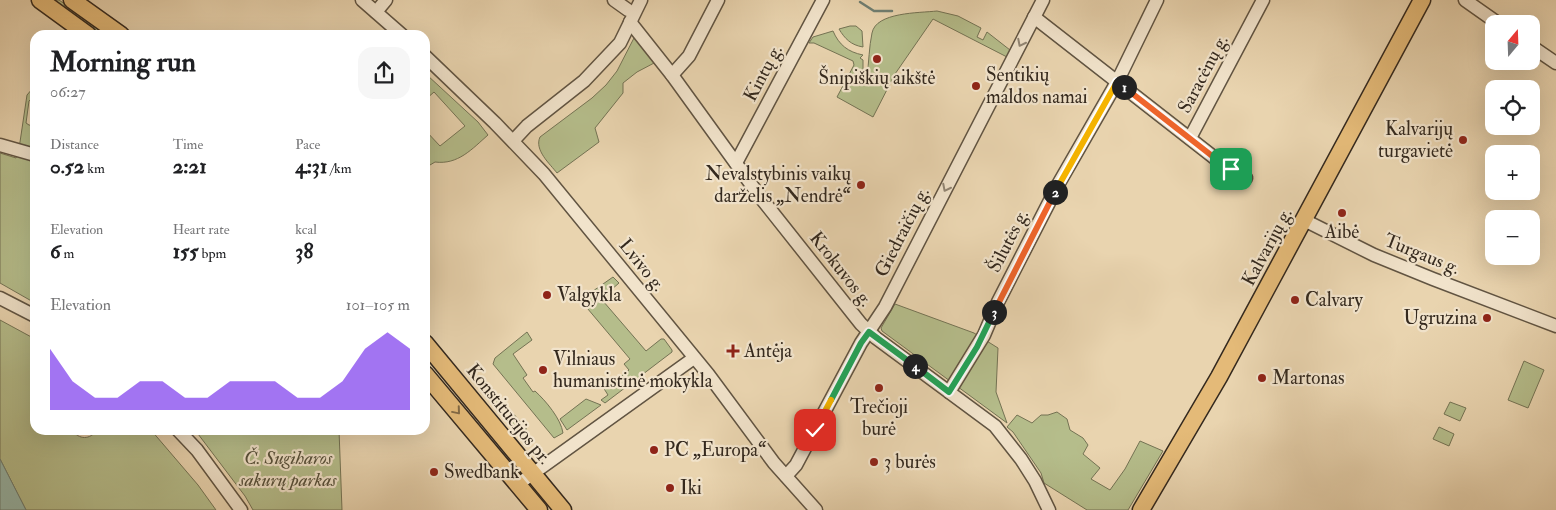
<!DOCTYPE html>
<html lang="en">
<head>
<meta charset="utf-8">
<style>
  body { margin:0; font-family:"IM FELL Double Pica",serif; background:#f6f6f6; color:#202124; height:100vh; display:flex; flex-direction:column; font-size:19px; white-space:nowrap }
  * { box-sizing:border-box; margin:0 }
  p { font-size:16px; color:#757577 }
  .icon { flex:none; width:28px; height:28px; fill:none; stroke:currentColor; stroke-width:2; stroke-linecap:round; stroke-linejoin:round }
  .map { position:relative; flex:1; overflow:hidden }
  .side { position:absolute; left:30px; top:30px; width:400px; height:405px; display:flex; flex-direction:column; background:#fff; border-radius:15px; box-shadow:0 5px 20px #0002 }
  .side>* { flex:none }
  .needle { width:32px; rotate:19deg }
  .tools { position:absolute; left:1485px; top:15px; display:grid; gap:10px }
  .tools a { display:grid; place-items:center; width:55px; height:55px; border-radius:10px; background:#fff; box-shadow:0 5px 20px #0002; font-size:25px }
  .pin { position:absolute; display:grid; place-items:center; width:42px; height:42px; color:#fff; margin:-21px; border-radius:10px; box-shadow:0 2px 8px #0006 }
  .km { position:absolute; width:25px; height:25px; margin:-12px; border-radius:50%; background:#222; color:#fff; font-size:14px; line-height:25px; text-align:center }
  .round { display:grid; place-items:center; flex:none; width:52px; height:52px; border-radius:15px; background:#f6f6f6 }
  .overview { display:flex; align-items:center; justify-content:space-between; height:85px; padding:0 20px }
  h1 { font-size:28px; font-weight:700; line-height:38px }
  .stats { display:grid; grid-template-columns:repeat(3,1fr); gap:8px; height:85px; padding:5px 20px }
  .stats div { display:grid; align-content:center }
  .stats b { font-size:21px; font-weight:700 }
  .stats small { font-size:14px; font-weight:400 }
  .stats p { font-size:14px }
  .chart { height:140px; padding:10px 20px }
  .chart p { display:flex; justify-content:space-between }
  .chart svg { width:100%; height:90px; margin-top:5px; fill:#7c3aed; opacity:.7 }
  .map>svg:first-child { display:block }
  .green { fill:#b5bd8b; stroke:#747354 }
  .water { fill:#97b8ab; stroke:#6f7f73 }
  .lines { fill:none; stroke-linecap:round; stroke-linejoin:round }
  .stream { stroke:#6f7f73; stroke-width:2.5 }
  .minor-casing { stroke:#615442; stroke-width:15 }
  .major-casing { stroke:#34291e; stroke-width:19 }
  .minor { stroke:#f1e3cb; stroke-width:12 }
  .major { stroke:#e4ba78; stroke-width:16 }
  .oneway { stroke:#928674 }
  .oneway2 { stroke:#836a46 }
  .split-1-casing { stroke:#fff; stroke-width:10 }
  .split-2-casing { stroke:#fff; stroke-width:10 }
  .split-3-casing { stroke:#fff; stroke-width:10 }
  .split-4-casing { stroke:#fff; stroke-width:10 }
  .split-5-casing { stroke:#fff; stroke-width:10 }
  .split-6-casing { stroke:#fff; stroke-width:10 }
  .split-1 { stroke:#f0652b; stroke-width:6 }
  .split-2 { stroke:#f5b400; stroke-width:6 }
  .split-3 { stroke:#f0652b; stroke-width:6 }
  .split-4 { stroke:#22a559; stroke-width:6 }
  .split-5 { stroke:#22a559; stroke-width:6 }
  .split-6 { stroke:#f5b400; stroke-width:6 }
  .poi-dot { fill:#8f2418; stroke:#f1e3cb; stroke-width:2 }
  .labels { text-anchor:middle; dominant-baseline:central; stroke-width:4.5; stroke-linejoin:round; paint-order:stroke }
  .street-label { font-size:19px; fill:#34291e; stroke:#f1e3cb }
  .poi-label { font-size:19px; fill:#34291e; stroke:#f1e3cb; text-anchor:start }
  .park-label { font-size:19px; font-style:italic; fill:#544e39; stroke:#f1e3cb }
</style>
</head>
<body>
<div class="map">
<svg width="1556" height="510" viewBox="0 0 1556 510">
  <rect width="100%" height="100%" fill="#e9d4af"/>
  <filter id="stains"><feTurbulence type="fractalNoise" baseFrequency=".004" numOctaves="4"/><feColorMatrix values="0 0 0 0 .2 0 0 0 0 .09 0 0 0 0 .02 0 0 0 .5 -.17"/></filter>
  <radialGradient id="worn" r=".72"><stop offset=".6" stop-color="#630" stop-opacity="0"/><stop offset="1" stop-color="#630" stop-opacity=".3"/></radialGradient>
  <!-- green -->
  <g class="green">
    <polygon points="52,0 59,0 109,35 102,35"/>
    <path d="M937,11l21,5 23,12 -4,9 6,3 4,-8 23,18 -3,7 -74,-38 -38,55 -22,43 -36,-20 17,-32 -1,-4 -39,-18h-5l4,-6 20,-6c6,14 15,21 30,24l-3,3 3,2v11l-3,4 7,1c2,-14 2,-29 5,-43 4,-21 47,-20 65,-22z"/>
    <path d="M850,26h6l6,5 1,16c-12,-2 -18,-8 -24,-18z"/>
    <path d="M635,36l21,26 -19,10 -14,11v10l-28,35 4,14 -42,31c-7,-9 -23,-23 -17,-36l52,-39 14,-13 11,-14z"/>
    <path d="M427,75l51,47 10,13c-16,14 -30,30 -53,27l-10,6v-38l15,16 25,-20 -31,-34 -9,8v-24z"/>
    <polygon points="33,88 35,90 35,95 29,101 26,123 29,125 35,126 35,303 0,283 0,153 16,158 20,142 27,95"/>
    <polygon points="613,277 619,283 604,296 603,301 646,351 661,339 664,339 672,350 672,352 605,403 601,400 608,395 601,384 612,377 615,381 629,370 624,364 630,359 582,302 583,298"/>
    <polygon points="895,304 974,333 998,348 996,392 1007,423 882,331 881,328"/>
    <path d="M0,320l35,19v91h37c7,10 18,10 25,0h54l47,55 18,25h-190l-26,-51z"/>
    <path d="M527,332l5,8 -19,14 14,21 -4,3 10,14 2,-1c11,10 26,28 28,42l-9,5 -61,-74 2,-6z"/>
    <polygon points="1524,361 1544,370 1528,408 1508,400"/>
    <polygon points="485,380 507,407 500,412 478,385"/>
    <polygon points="586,399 601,405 567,430 560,419"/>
    <polygon points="1450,402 1466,408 1460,421 1444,414"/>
    <polygon points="510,410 526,428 526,442 504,415"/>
    <polygon points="1057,412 1067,419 1070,430 1083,438 1088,445 1083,454 1100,468 1091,479 1110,490 1125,469 1140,441 1163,451 1128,510 1087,510 1044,483 1041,473 1013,432 1007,427 1017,415 1032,423 1041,415 1048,415"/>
    <polygon points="1439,427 1454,434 1449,446 1433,439"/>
    <polygon points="195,430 339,430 342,510 253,510 245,496"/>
  </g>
  <!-- water -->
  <polygon class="water" points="0,459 26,510 0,510"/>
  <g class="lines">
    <!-- stream -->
    <polyline class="stream" points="860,2 874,11 892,11"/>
    <!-- minor casing -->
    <g class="minor-casing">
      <g id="minor">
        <polyline points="362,0 402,35"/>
        <polyline points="614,0 628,10"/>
        <polyline points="1465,0 1499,24"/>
        <polyline points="376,12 386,0"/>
        <polyline points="1034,17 1216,159 1246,178"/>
        <polyline points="630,22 672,75 761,198 861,324 876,338 995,426 1021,459 1035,481 1049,510"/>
        <polyline points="1531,46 1556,63"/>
        <polyline points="425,56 495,123 544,174 708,374 774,463 816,510"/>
        <polyline points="672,75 689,56 718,0"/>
        <polyline points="1190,138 1263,0"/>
        <polyline points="513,141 527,126 584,81 620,43 641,0"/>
        <polyline points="0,145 35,155"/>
        <polyline points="736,163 823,0"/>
        <polyline points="1304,220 1374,255 1433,279 1556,326"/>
        <polyline points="0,298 35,316"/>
        <polyline points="949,392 984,335 998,302 1059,183 1117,82 1157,0"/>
        <polyline points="178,430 197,450 241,510"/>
        <polyline points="786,476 796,465 861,343 885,307 1043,0"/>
        <polyline points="517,485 694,358"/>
      </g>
    </g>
    <!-- major casing -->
    <g class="major-casing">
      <g id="major">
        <polyline points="40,0 88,35"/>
        <polyline points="72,0 121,35"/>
        <polyline points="425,343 563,510"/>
        <polyline points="425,374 539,510"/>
        <polyline points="1141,510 1219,377 1422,0"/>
      </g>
    </g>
    <!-- minor -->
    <use href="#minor" class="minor"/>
    <!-- major -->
    <use href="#major" class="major"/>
  </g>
  <!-- one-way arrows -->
  <defs><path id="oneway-chevron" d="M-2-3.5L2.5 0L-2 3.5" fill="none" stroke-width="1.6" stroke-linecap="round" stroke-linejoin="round" transform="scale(1.25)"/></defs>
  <g class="oneway">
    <use href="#oneway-chevron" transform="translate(1021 43) rotate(117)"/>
    <use href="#oneway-chevron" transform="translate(946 188) rotate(117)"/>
  </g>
  <use class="oneway2" href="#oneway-chevron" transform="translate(457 411) rotate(50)"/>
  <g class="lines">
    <!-- split-1 casing -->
    <g class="split-1-casing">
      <polyline id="split-1" points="1124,87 1216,159 1231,169"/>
    </g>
    <!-- split-2 casing -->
    <g class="split-2-casing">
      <polyline id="split-2" points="1055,192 1117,82 1124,87"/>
    </g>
    <!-- split-3 casing -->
    <g class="split-3-casing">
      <polyline id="split-3" points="994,312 1055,192"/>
    </g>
    <!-- split-4 casing -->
    <g class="split-4-casing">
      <polyline id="split-4" points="915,366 949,392 977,347 994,312"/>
    </g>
    <!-- split-5 casing -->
    <g class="split-5-casing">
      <polyline id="split-5" points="831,400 861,343 869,332 915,366"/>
    </g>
    <!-- split-6 casing -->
    <g class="split-6-casing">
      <polyline id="split-6" points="815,430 831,400"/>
    </g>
    <!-- split-1 -->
    <use href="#split-1" class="split-1"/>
    <!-- split-2 -->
    <use href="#split-2" class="split-2"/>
    <!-- split-3 -->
    <use href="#split-3" class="split-3"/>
    <!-- split-4 -->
    <use href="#split-4" class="split-4"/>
    <!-- split-5 -->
    <use href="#split-5" class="split-5"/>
    <!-- split-6 -->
    <use href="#split-6" class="split-6"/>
  </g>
  <!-- markers -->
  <g class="poi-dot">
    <circle cx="877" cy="59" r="5"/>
    <circle cx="976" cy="86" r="5"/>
    <circle cx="1463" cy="140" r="5"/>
    <circle cx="861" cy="185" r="5"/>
    <circle cx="1342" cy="213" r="5"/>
    <circle cx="547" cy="295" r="5"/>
    <circle cx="1295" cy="300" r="5"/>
    <circle cx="1487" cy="318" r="5"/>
    <path d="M730.5 343.5h5v5h5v5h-5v5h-5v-5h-5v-5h5z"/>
    <circle cx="543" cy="370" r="5"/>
    <circle cx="1262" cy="378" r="5"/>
    <circle cx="879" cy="388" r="5"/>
    <circle cx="654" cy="450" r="5"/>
    <circle cx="874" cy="462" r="5"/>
    <circle cx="434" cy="472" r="5"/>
    <circle cx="670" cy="488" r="5"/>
  </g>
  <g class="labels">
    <!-- street labels -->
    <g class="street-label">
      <text transform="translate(763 73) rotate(-62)">Kintų g.</text>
      <text transform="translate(1203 74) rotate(-62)">Saracėnų g.</text>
      <text transform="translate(902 232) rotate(-63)">Giedraičių g.</text>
      <text transform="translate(1008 241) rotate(-63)">Šilutės g.</text>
      <text transform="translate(1267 247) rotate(-62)">Kalvarijų g.</text>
      <text transform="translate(1422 254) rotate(22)">Turgaus g.</text>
      <text transform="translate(642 265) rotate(51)">Lvivo g.</text>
      <text transform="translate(841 269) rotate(52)">Krokuvos g.</text>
      <text transform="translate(509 414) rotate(51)">Konstitucijos pr.</text>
    </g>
    <!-- poi labels -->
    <g class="poi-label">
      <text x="986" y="75">Sentikių<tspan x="986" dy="22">maldos namai</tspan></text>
      <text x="877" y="78" text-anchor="middle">Šnipiškių aikštė</text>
      <text x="1453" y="129" text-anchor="end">Kalvarijų<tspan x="1453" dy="22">turgavietė</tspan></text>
      <text x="851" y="174" text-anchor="end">Nevalstybinis vaikų<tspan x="851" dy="22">darželis „Nendrė“</tspan></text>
      <text x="1342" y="232" text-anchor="middle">Aibė</text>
      <text x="557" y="295">Valgykla</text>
      <text x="1305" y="300">Calvary</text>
      <text x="1477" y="318" text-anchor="end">Ugruzina</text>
      <text x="744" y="351">Antėja</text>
      <text x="553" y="359">Vilniaus<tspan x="553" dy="22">humanistinė mokykla</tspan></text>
      <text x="1272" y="378">Martonas</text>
      <text x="879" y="407" text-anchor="middle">Trečioji<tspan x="879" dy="22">burė</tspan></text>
      <text x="664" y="450">PC „Europa“</text>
      <text x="884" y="462">3 burės</text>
      <text x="444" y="472">Swedbank</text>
      <text x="680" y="488">Iki</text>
    </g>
    <!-- park labels -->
    <g class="park-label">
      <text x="288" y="458">Č. Sugiharos<tspan x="288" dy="22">sakurų parkas</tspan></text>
    </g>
  </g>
  <rect width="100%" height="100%" filter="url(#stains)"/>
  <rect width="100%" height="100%" fill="url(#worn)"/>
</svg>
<div class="tools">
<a><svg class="needle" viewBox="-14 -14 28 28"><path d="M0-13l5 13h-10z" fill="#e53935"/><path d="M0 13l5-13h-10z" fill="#757577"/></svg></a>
<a><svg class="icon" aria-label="locate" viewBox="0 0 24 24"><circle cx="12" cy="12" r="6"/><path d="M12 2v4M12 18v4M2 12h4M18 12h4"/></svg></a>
<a>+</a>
<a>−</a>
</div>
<div class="pin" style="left:1231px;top:169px;background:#1e9e55"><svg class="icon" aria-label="arrive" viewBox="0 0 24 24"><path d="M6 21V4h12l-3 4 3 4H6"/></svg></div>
<div class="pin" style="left:815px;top:430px;background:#d93025"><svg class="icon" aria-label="check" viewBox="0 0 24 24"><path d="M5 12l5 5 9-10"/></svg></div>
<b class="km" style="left:1124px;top:87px">1</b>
<b class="km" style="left:1055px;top:192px">2</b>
<b class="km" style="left:994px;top:312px">3</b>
<b class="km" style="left:915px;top:366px">4</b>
<section class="side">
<div class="overview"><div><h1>Morning run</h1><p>06:27</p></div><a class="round"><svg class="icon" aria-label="share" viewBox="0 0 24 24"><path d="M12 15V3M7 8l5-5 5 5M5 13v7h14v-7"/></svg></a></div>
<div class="stats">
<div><p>Distance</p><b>0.52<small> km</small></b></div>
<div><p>Time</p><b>2:21</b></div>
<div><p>Pace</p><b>4:31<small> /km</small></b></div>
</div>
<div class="stats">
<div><p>Elevation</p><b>6<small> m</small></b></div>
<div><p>Heart rate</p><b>155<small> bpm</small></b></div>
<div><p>kcal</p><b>38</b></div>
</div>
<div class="chart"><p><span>Elevation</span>101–105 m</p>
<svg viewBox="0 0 160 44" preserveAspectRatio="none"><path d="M0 44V14L10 30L20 38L30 38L40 30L50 30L60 38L70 38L80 30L90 30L100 30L110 38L120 38L130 30L140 14L150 6L160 14V44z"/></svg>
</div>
</section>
</div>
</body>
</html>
